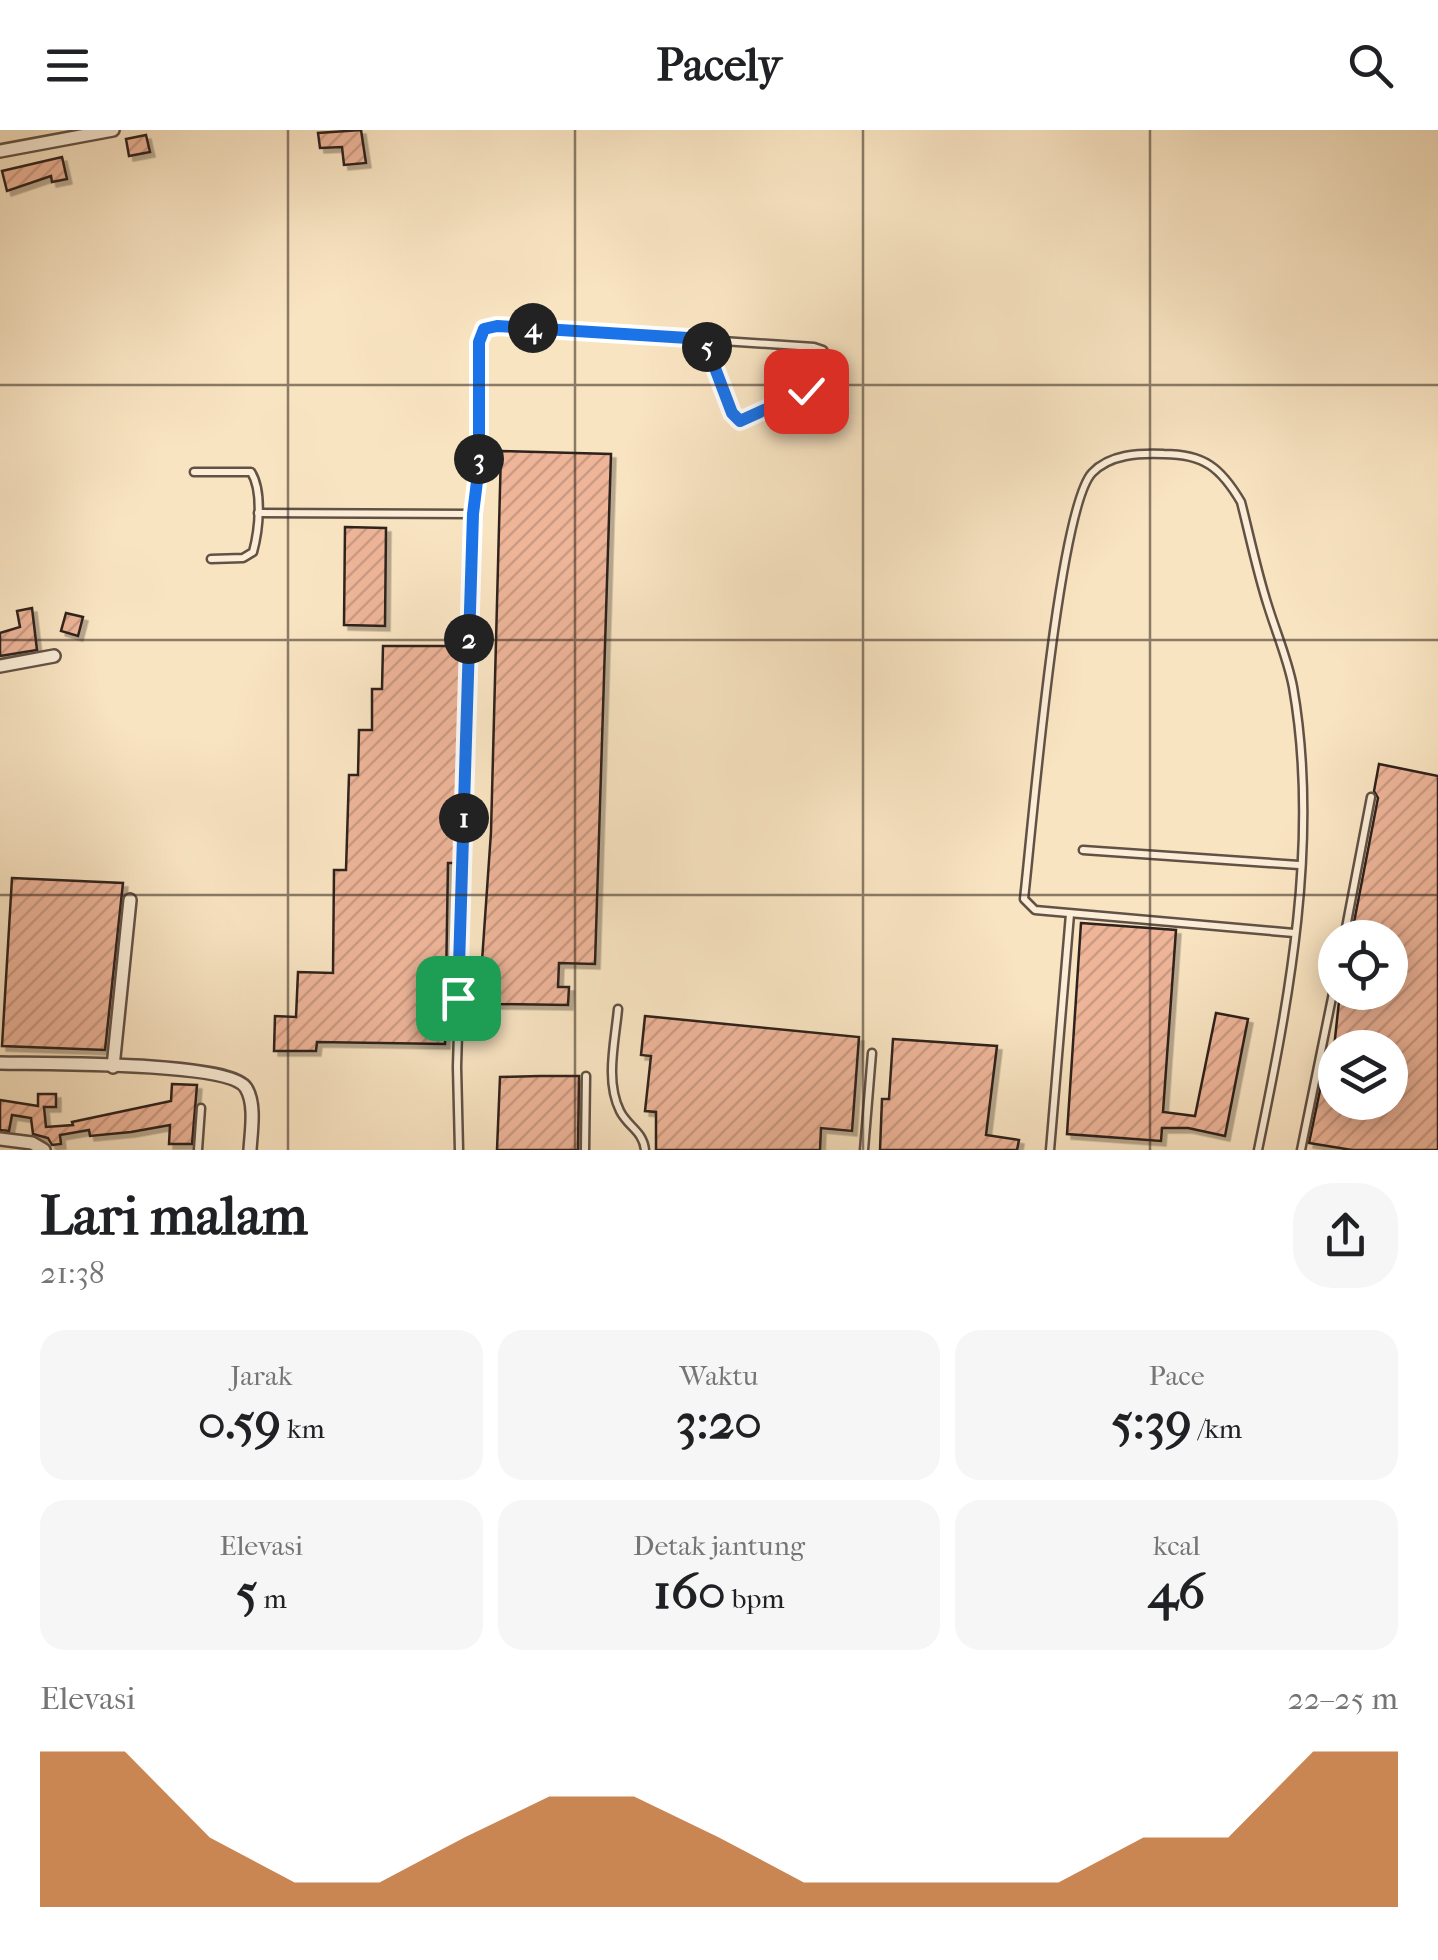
<!DOCTYPE html>
<html lang="id">
<head>
<meta charset="utf-8">
<style>
  body { margin:0; font-family:"IM FELL French Canon",serif; background:#f6f6f6; color:#202124; height:100vh; display:flex; flex-direction:column; font-size:38px; white-space:nowrap }
  * { box-sizing:border-box; margin:0 }
  p { font-size:32px; color:#757577 }
  .icon { flex:none; width:55px; height:55px; fill:none; stroke:currentColor; stroke-width:2; stroke-linecap:round; stroke-linejoin:round }
  .map { position:relative; height:1020px; overflow:hidden }
  .details { display:flex; flex-direction:column; background:#fff; flex:1 }
  .details>* { flex:none }
  .tools { position:absolute; left:1318px; top:790px; display:grid; gap:20px }
  .tools a { display:grid; place-items:center; width:90px; height:90px; border-radius:50%; background:#fff; box-shadow:0 5px 25px #0003; font-size:50px }
  .pin { position:absolute; display:grid; place-items:center; width:85px; height:85px; color:#fff; margin:-42px; border-radius:20px; box-shadow:0 5px 15px #0006 }
  .km { position:absolute; width:50px; height:50px; margin:-25px; border-radius:50%; background:#222; color:#fff; font-size:28px; line-height:50px; text-align:center }
  .round { display:grid; place-items:center; flex:none; width:105px; height:105px; border-radius:40px; background:#f6f6f6 }
  .overview { display:flex; align-items:center; justify-content:space-between; height:170px; padding:0 40px }
  h1 { font-size:55px; font-weight:700; line-height:75px }
  .metrics { display:grid; grid-template-columns:repeat(3,1fr); gap:15px; height:170px; padding:10px 40px }
  .metrics div { display:grid; align-content:center; border-radius:25px; background:#f6f6f6; text-align:center }
  .metrics b { font-size:50px; font-weight:700 }
  .metrics small { font-size:28px; font-weight:400 }
  .metrics p { font-size:28px }
  .chart { height:280px; padding:20px 40px }
  .chart p { display:flex; justify-content:space-between }
  .chart svg { width:100%; height:180px; margin-top:10px; fill:#b45309; opacity:.7 }
  header { display:flex; justify-content:space-between; align-items:center; height:130px; padding:0 40px; background:#fff; font-size:45px; font-weight:700 }
  .map>svg:first-child { display:block }
  .building { fill:url(#building-hatch); stroke:#2f221c; stroke-width:2.5; filter:url(#shadow) }
  .lines { fill:none; stroke-linecap:round; stroke-linejoin:round }
  .service-casing { stroke:#625246; stroke-width:11 }
  .minor-casing { stroke:#625246; stroke-width:16 }
  .service { stroke:#fbedd7; stroke-width:6 }
  .minor { stroke:#fbedd7; stroke-width:11 }
  .route-casing { stroke:#fff; stroke-width:20 }
  .route { stroke:#1a73e8; stroke-width:12 }
  .grid { fill:none; stroke:#2f221c; stroke-width:2.5; stroke-opacity:0.55 }
</style>
</head>
<body>
<header><svg class="icon" aria-label="menu" viewBox="0 0 24 24"><path d="M4 6h16M4 12h16M4 18h16"/></svg>Pacely<svg class="icon" aria-label="search" viewBox="0 0 24 24"><circle cx="10" cy="10" r="6"/><path d="M15 15l6 6"/></svg></header>
<div class="map">
<svg width="1438" height="1020" viewBox="0 0 1438 1020">
  <defs>
    <pattern id="building-hatch" width="6" height="6" patternUnits="userSpaceOnUse" patternTransform="scale(2.5)"><rect width="6" height="6" fill="#eeb599"/><path d="M-1 1l2-2M0 6l6-6M5 7l2-2" fill="none" stroke="#cc9b83"/></pattern>
    <filter id="shadow"><feDropShadow dx="4.5" dy="4.5" stdDeviation="0" flood-color="#0004"/></filter>
  </defs>
  <rect width="100%" height="100%" fill="#f9e4c2"/>
  <filter id="stains"><feTurbulence type="fractalNoise" baseFrequency=".002" numOctaves="4"/><feColorMatrix values="0 0 0 0 .2 0 0 0 0 .09 0 0 0 0 .02 0 0 0 .5 -.17"/></filter>
  <radialGradient id="worn" r=".72"><stop offset=".6" stop-color="#630" stop-opacity="0"/><stop offset="1" stop-color="#630" stop-opacity=".3"/></radialGradient>
  <!-- building -->
  <g class="building">
    <polygon points="361,0 366,33 344,35 342,17 320,18 318,3"/>
    <polygon points="146,5 150,22 129,26 126,9"/>
    <polygon points="62,27 67,49 52,52 51,46 7,61 2,41"/>
    <polygon points="501,321 611,324 595,834 559,833 558,857 569,857 568,875 497,874 498,853 486,853 486,831 482,831 491,702"/>
    <polygon points="345,397 386,398 385,496 344,495"/>
    <polygon points="32,478 37,520 0,526 0,503 20,497 17,481"/>
    <polygon points="66,483 83,487 78,506 61,501"/>
    <polygon points="383,516 462,516 456,733 448,733 445,914 317,912 316,921 274,921 275,886 296,887 298,842 333,843 334,740 346,740 349,645 358,645 359,600 372,600 372,559 382,559"/>
    <polygon points="1379,634 1438,646 1438,1020 1352,1020 1309,1013 1323,946 1335,948 1335,972 1390,972 1390,918 1334,918 1340,862 1390,862 1390,808 1351,808 1378,668 1374,661"/>
    <polygon points="12,748 123,753 105,920 2,916"/>
    <polygon points="1081,793 1176,800 1163,982 1195,986 1216,883 1248,889 1225,1006 1188,998 1162,998 1161,1011 1067,1004"/>
    <polygon points="645,886 859,907 852,1001 821,998 820,1020 656,1020 656,982 645,981 651,926 641,925"/>
    <polygon points="893,909 997,916 986,1005 1019,1010 1017,1020 880,1020 882,969 889,969"/>
    <polygon points="540,946 579,946 578,1020 497,1020 500,947"/>
    <polygon points="172,954 197,955 192,1014 169,1014 170,995 131,1002 90,1006 89,1000 60,1005 61,1014 52,1015 48,1008 33,1004 31,988 12,985 9,1001 0,1000 0,970 38,976 38,964 56,964 56,977 44,977 46,997 73,995 72,992 171,971"/>
  </g>
  <g class="lines">
    <!-- service casing -->
    <g class="service-casing">
      <g id="service">
        <path d="M194,342h57c12,19 8,58 2,80l-10,6 -32,1"/>
        <polyline points="258,383 473,384"/>
        <polyline points="1083,720 1299,735"/>
        <polyline points="1344,808 1371,667"/>
        <path d="M618,879c-3,33 -13,72 2,102 8,16 23,20 25,39"/>
        <polyline points="198,1020 201,978"/>
        <polyline points="459,1020 457,937 473,384 479,335 479,212 484,199 497,196 814,217 823,220 830,231 806,261 741,291 733,283 703,209"/>
        <polyline points="585,1020 586,946"/>
        <polyline points="864,1020 872,923"/>
        <polyline points="1050,1020 1070,784"/>
        <path d="M1258,1020c31,-150 62,-310 35,-463 -5,-27 -17,-55 -25,-81 -11,-34 -18,-69 -27,-104 -20,-34 -37,-48 -77,-48 -25,-1 -54,0 -72,19 -34,37 -60,357 -68,426l11,11 259,23"/>
        <polyline points="1301,1020 1335,853"/>
      </g>
    </g>
    <!-- minor casing -->
    <g class="minor-casing">
      <g id="minor">
        <polyline points="0,21 113,0"/>
        <polyline points="0,536 54,526"/>
        <path d="M0,933c39,1 230,-2 246,25 10,16 5,44 4,62"/>
        <polyline points="113,937 130,770"/>
        <polyline points="0,1009 32,1013 44,1020"/>
      </g>
    </g>
    <!-- service -->
    <use href="#service" class="service"/>
    <!-- minor -->
    <use href="#minor" class="minor"/>
  </g>
  <g class="lines">
    <!-- route casing -->
    <g class="route-casing">
      <polyline id="route" points="458,868 473,384 479,335 479,212 484,199 497,196 704,209 732,283 740,291 806,261"/>
    </g>
    <!-- route -->
    <use href="#route" class="route"/>
  </g>
  <!-- grid -->
  <path class="grid" d="M288,0v1020M575,0v1020M863,0v1020M1150,0v1020M0,255h1438M0,510h1438M0,765h1438"/>
  <rect width="100%" height="100%" filter="url(#stains)"/>
  <rect width="100%" height="100%" fill="url(#worn)"/>
</svg>
<div class="tools">
<a><svg class="icon" aria-label="locate" viewBox="0 0 24 24"><circle cx="12" cy="12" r="6"/><path d="M12 2v4M12 18v4M2 12h4M18 12h4"/></svg></a>
<a><svg class="icon" aria-label="layers" viewBox="0 0 24 24"><path d="M12 4l9 5-9 5-9-5zM3 14l9 5 9-5"/></svg></a>
</div>
<div class="pin" style="left:458px;top:868px;background:#1e9e55"><svg class="icon" aria-label="arrive" viewBox="0 0 24 24"><path d="M6 21V4h12l-3 4 3 4H6"/></svg></div>
<div class="pin" style="left:806px;top:261px;background:#d93025"><svg class="icon" aria-label="check" viewBox="0 0 24 24"><path d="M5 12l5 5 9-10"/></svg></div>
<b class="km" style="left:464px;top:688px">1</b>
<b class="km" style="left:469px;top:509px">2</b>
<b class="km" style="left:479px;top:329px">3</b>
<b class="km" style="left:533px;top:198px">4</b>
<b class="km" style="left:707px;top:217px">5</b>
</div>
<section class="details">
<div class="overview"><div><h1>Lari malam</h1><p>21:38</p></div><a class="round"><svg class="icon" aria-label="share" viewBox="0 0 24 24"><path d="M12 15V3M7 8l5-5 5 5M5 13v7h14v-7"/></svg></a></div>
<div class="metrics">
<div><p>Jarak</p><b>0.59<small> km</small></b></div>
<div><p>Waktu</p><b>3:20</b></div>
<div><p>Pace</p><b>5:39<small> /km</small></b></div>
</div>
<div class="metrics">
<div><p>Elevasi</p><b>5<small> m</small></b></div>
<div><p>Detak jantung</p><b>160<small> bpm</small></b></div>
<div><p>kcal</p><b>46</b></div>
</div>
<div class="chart"><p><span>Elevasi</span>22–25 m</p>
<svg viewBox="0 0 160 44" preserveAspectRatio="none"><path d="M0 44V6L10 6L20 27L30 38L40 38L50 27L60 17L70 17L80 27L90 38L100 38L110 38L120 38L130 27L140 27L150 6L160 6V44z"/></svg>
</div>
</section>
</body>
</html>
